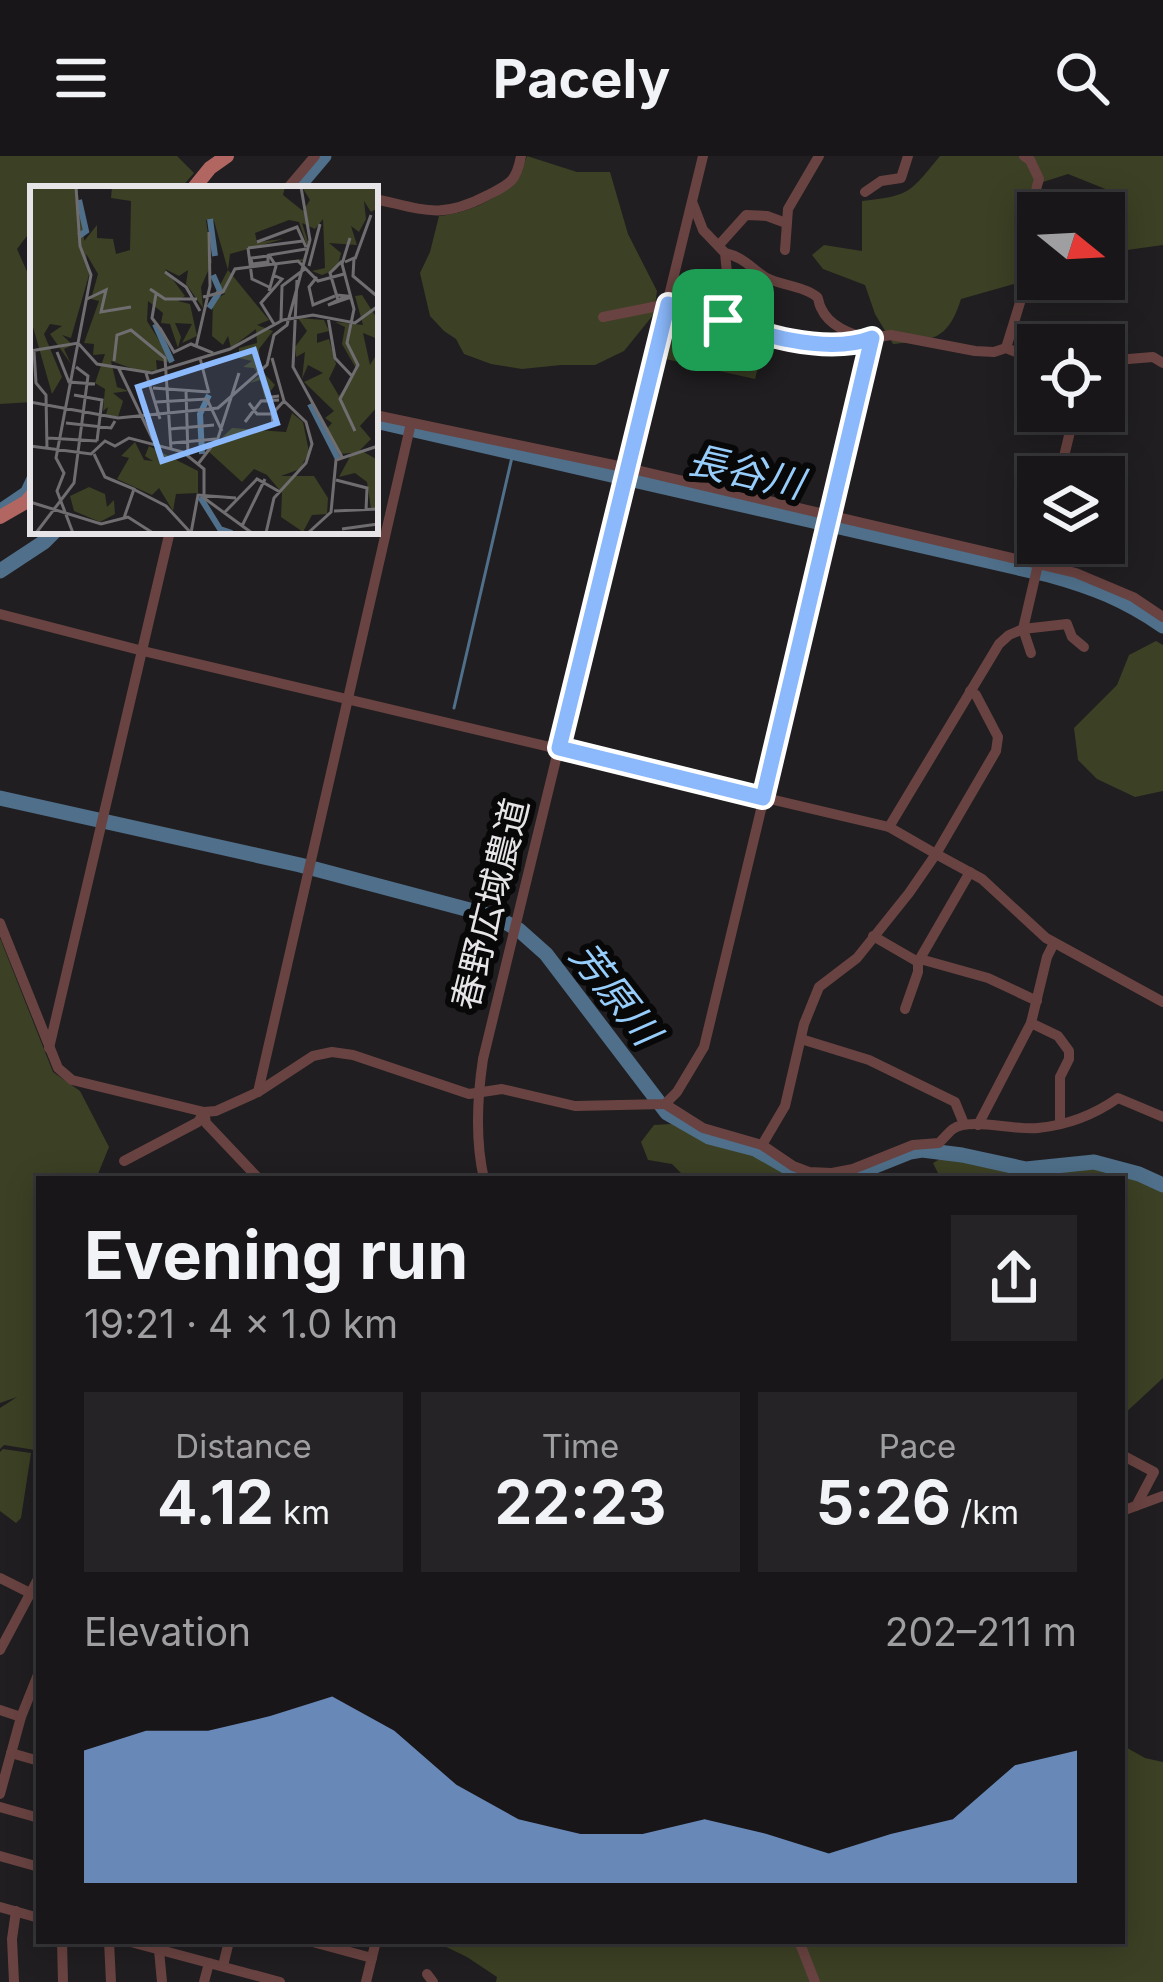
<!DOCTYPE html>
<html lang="en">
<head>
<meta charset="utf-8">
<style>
  body { margin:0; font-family:Inter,"Noto Sans JP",sans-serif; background:#252325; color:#f1f3f6; height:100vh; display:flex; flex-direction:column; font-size:45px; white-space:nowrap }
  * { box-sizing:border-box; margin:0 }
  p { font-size:39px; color:#9f9fa2 }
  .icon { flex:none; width:66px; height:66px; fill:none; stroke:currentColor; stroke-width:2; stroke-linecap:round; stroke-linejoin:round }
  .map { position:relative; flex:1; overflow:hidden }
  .details { position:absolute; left:36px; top:1020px; width:1089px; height:768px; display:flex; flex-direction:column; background:#181618; border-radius:0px; box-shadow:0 6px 30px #0003,0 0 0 3px #363537 }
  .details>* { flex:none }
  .needle { width:78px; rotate:108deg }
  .fabs { position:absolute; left:1017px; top:36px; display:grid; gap:24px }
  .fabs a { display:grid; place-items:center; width:108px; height:108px; border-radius:0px; background:#181618; box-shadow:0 6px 30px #0003,0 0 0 3px #363537; font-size:60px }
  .pin { position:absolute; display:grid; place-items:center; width:102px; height:102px; color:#fff; margin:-51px; border-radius:24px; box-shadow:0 6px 18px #0006 }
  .round { display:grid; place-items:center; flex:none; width:126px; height:126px; border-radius:0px; background:#252325 }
  .head { display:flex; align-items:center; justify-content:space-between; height:204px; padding:0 48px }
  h1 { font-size:66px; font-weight:700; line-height:90px }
  .stats { display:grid; grid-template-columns:repeat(3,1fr); gap:18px; height:204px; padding:12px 48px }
  .stats div { display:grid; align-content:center; border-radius:0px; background:#252325; text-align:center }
  .stats b { font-size:60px; font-weight:700 }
  .stats small { font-size:33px; font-weight:400 }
  .stats p { font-size:33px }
  .chart { height:336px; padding:24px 48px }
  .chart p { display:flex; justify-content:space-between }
  .chart svg { width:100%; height:216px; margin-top:12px; fill:#8bb9fc; opacity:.7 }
  header { display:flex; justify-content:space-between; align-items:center; height:156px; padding:0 48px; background:#181618; font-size:54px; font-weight:700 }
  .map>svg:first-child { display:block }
  .green { fill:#3c4024 }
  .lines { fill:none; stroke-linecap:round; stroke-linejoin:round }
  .stream { stroke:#4f6f8a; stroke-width:3 }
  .canal { stroke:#4f6f8a; stroke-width:9 }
  .river { stroke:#4f6f8a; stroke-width:15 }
  .minor { stroke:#694341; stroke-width:10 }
  .major { stroke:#b26661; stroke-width:14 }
  .route-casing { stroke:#fff; stroke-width:24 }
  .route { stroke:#8bb9fc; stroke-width:15 }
  .labels { text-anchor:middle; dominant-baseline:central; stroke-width:12; stroke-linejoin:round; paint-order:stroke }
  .street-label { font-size:36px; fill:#e6e4e6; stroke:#090809 }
  .water-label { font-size:39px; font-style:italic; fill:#96cdfb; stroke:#090809 }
  .inset-river { fill:none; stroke:#4f6f8a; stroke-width:6 }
  .inset-road { fill:none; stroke:#6f6d6f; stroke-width:3 }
  .view { fill:#8bb9fc; fill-opacity:0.15; stroke:#8bb9fc; stroke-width:6 }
  .inset-edge { fill:none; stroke:#e6e4e6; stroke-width:6 }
</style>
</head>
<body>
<header><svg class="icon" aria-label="menu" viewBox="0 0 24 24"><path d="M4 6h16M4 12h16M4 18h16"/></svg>Pacely<svg class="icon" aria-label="search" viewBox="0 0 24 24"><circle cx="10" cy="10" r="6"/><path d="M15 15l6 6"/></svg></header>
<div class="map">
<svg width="1163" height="1826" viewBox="0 0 1163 1826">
  <rect width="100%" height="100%" fill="#201e20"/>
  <!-- green -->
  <g class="green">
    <polygon points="0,0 177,0 194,17 180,33 33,33 33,72 17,93 33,129 32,246 0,248"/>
    <path d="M527,0l50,16h33l18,62 29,57 -3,23 -30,37 -29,14h-34l-39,4 -31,-5 -27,-10 -8,-15 -12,-8 -14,-15 -10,-43 10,-21 9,-36c37,-4 75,-23 88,-60z"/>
    <path d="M940,0h223v89l-36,5 -13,-27 -6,-33 -40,-16 -28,9 -12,32 -14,69 -53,15c-13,41 -27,41 -68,45l-18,-30 -10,-29 -42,-16 -11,-14 12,-10 38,6v-50c49,-5 48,-9 78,-45z"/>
    <polygon points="674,154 766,182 755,223 661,202"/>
    <polygon points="1156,485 1163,489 1163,635 1135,641 1097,623 1078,604 1074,572 1117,529 1129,499"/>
    <polygon points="0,782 53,916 80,935 109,991 98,1018 100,1023 39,1023 39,1228 37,1229 39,1230 39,1291 35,1294 4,1289 0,1293 0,1252 17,1241 0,1247"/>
    <polygon points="671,968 696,980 750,995 806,1023 681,1023 684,1020 672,1008 648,1004 641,986 654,969"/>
    <polygon points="945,1000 1040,1010 1066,1003 1117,1008 1148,1022 1163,1033 1163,1222 1122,1260 1122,1023 941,1023 933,1007"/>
    <polygon points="3,1293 31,1297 21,1362 16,1367 0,1355 0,1296"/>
    <polygon points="1122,1589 1145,1602 1163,1606 1163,1826 496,1826 497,1821 467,1801 434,1785 1122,1785"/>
  </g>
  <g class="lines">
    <!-- stream -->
    <polyline class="stream" points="454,552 513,297"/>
    <!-- canal -->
    <polyline class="canal" points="0,352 25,335 33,318"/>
    <!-- river -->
    <g class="river">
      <polyline points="296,33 324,0"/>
      <path d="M375,265l674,154c44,12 76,25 114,51"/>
      <polyline points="0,415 44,386 55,375"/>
      <polyline points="0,642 300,709 496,761 519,774 546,798 667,957 709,981 755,993 799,1018 818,1022 845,1022 910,996 922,994 962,999 1026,1013 1094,1006 1139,1018 1163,1029"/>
    </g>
    <!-- minor -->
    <g class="minor">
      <polyline points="287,33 315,0"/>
      <polyline points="865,36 881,25 901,22 908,0"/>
      <path d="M375,43c47,10 65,21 111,-3 23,-12 30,-13 35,-40"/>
      <polyline points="693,48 703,74 725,97 729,137 723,164"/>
      <polyline points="719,89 746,59 767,60 786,67"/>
      <polyline points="785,94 788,53 819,0"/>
      <path d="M725,97c18,4 25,14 40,24 14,8 32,8 46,16 11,6 5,5 10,15 8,18 30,27 48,30"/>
      <polyline points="603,161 668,148 804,188 853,189 872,182 891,179 975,195 994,196 1006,192 1038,205"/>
      <path d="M1006,192c11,-36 24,-73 29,-112 3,-18 -3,-39 4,-57l-9,-19 -6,-4"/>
      <polyline points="1104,205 1153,201 1163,207"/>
      <polyline points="375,259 628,312 1076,417 1133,441 1163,461"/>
      <polyline points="1059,321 1075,255"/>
      <polyline points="0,458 143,495 889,671 936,698 909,737 857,802 819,831 804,868 785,950 762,989"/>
      <polyline points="1031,497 1023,473 1067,468 1072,481 1084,491"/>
      <polyline points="970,535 976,539 998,581 996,595 936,698 982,723 1046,782 1163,846"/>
      <polyline points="889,671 999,488 1009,479 1023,473 1043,387"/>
      <polyline points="0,767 58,912 72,924 204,956 216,955 258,936 313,900 332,896 353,899 469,938 502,933 575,950 665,948 677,936 704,891 872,192 872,182"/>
      <polyline points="873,780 918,806 970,716"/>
      <polyline points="920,803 988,822 1037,845"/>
      <polyline points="905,853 918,816 918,806"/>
      <polyline points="1031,867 1058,880 1069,895 1069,903 1060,921 1060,968"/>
      <polyline points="801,883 869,904 955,946 964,968"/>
      <polyline points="49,892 170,375"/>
      <polyline points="258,936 411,267"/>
      <path d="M665,948l38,24 59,17 31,21 16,6 23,1 21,-4 60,-24 26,-2c1,-1 12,-13 14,-14 17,-12 62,2 85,-1 30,-3 56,-13 80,-30l45,19"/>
      <polyline points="204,956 206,967 259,1023"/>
      <polyline points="978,969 1031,867 1047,801 1054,787"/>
      <polyline points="124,1005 198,966 204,956"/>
      <path d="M484,1023c-9,-39 -7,-80 -1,-120l220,-903"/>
      <polyline points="1122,1299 1154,1316 1136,1350"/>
      <polyline points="1122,1355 1163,1340"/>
      <polyline points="0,1422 30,1437"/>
      <polyline points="0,1494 39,1421"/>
      <polyline points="0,1554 21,1561"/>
      <polyline points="11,1597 39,1605"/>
      <polyline points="0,1638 21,1561 39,1516"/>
      <polyline points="0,1651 39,1662"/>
      <polyline points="0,1700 39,1711"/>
      <polyline points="0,1751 39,1762"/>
      <polyline points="62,1785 63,1826"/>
      <polyline points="109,1785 111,1826"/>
      <polyline points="127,1785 280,1826"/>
      <polyline points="162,1785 159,1794 162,1826"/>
      <polyline points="309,1785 372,1802"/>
      <polyline points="799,1785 815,1826"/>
      <polyline points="223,1810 229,1785"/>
      <polyline points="427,1818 433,1826"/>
      <polyline points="14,1826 12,1783 16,1755"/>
      <polyline points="204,1826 209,1807"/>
      <polyline points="366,1826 376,1785"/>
    </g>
    <!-- major -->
    <g class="major">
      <polyline points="193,33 210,12 227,0"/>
      <polyline points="0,361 26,346 33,338"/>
    </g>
  </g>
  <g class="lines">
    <!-- route casing -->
    <g class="route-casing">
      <path id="route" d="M668,148c58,17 146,56 204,34l-109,460 -204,-50z"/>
    </g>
    <!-- route -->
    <use href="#route" class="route"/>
  </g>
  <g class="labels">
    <!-- street labels -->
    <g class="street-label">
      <text transform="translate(490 748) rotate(-76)">春野広域農道</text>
    </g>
    <!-- water labels -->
    <g class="water-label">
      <text transform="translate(746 315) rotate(13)">長谷川</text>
      <text transform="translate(616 837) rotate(52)">芳原川</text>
    </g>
  </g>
  <!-- overview -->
  <g transform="translate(30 30)">
    <rect width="348" height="348" fill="#201e20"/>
    <path d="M0,1h47l12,88 -18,63 -9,-3 11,10 -9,4 7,15 -21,-30 12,-8 -12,-2 -6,10 18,43 -10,17 -21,-74zM82,1h173l-2,8 20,16 7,-11 -8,-13h76v21l-7,4 -7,-11 2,18 -7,13 -8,-6 6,19 -28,-2 12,10 -4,16 -15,6 -10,-4 13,-3 -2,-49 -8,10 -13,-6 7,22 -6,16h-16l16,-2 4,-13 -8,-24 -10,-2 -34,13 2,9 26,-3 -53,15 -2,16 41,50 -12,5 16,6 -14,18 1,20 15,16 -10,14 -5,-19 -10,3 9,-7 -5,-8 -11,-1 9,-6 -13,-3v-10l18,-5 -1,-14 -25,19 -3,-12 -5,9 -11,-9 1,-36 12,-6 -6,-7 9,-17 -14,-49 -8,-1 6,42 -11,25 2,21 -17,-24 2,-14 -9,6 -14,-7 20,27 -7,5 12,3 7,32 -15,7 10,-19 -17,-1 6,14 -3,11 -8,-24 -9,-1 2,-10 -15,-12 -1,20 26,42 -17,-3 1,10 -15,2 -31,-11 6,26 12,4 -16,2 10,8 -5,16 -12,-2 2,-8 -5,4 2,-22 -10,-6 10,-29 -12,1 1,-11 -10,-1 15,-42 -8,-2 7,-25 -17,-29 16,-20v13l16,1 3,15 14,-4 1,-49 -20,-3zM332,109l16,25v19l-15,-6 7,32 8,-13v54l-18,20 11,13 -11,11 18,10v48l-7,1 -4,-27 -12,-9 -16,4 13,-24 -13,1 -10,-12 -4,-11 7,-8 -7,-5 9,-7 -30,-29 19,-9 -15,-8 -6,14 3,-27 -9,5 -1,-10 12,-16 -9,-13 26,2 5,11 -12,3v9l12,-4 7,25 -7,15 10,17 18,-26 -15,-26 3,-17 -10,-5 28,3 -8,-29zM262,227l11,9 6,30 -9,17 -19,7h33l14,22 -1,16 -15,1 -9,17 -22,-15 1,-24 -15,-18 -13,-6 -12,13 -34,-31 24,-23 54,4zM105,256l9,18 9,1 -8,-5 4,-10 49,25v22l-22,1 -3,17 -14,-23 -7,7 -35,-16 12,-21 -8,-2zM59,301l16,7 2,13 7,-7 1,14 -15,8 -26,-11 -4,-15z" fill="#3c4024"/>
    <path class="inset-river" d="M180,33l5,37M49,50l7,-5 -7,-31M179,122l11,-17 -7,-16M125,138l17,38M280,218l28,55M172,268l-2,-40 9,-19M170,311l20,32 12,4"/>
    <path class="inset-road" d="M320,52l-8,26 12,45 -7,34 11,22 -18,34 15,32M227,56l40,-15 9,20M218,62l55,-7M218,62l4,31 17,8M238,70v6l-16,2 -1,-6zM325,73l16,-44M315,76l9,-4 -1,18 25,21M279,80l11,-42M135,86l21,15 14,24M243,89l9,4 -21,24 13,21M287,91l-8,10 4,18 22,-9M267,94l-4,87 49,90M120,103l15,10h32M239,105l7,-25 -7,-11 37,-6M126,108l-4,24 9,12M307,109l9,1 -18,9 23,-8M173,111l20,-5 12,-23 63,-8 20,20 26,-7M57,113l19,-9 -5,22 30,-5M308,114l-8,-27 12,-12M298,131l7,41 16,17M251,134l1,-34 24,-18M130,142l14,24 17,-8 22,9M166,161l14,-61 -1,-54M0,165l48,-8 19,21 55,9 78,-24 53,-29 30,-5 42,8 23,-17M4,165l2,32 10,12 1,54M27,166l12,30 26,2M170,172l9,35M84,175l3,-26 14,-5 34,28 6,91M88,181l35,73M116,187l14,46M123,202l56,4M156,205l2,65M44,209l28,5 -5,41M0,216l88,16 100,-10 49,-43 7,-30 13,-10 23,-85 -9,-53M126,216l51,-3 15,32M219,217l8,11h15l12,-13M215,236l16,-21 18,-1M36,237l45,5 4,-7M243,241l-2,-30 8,-1M140,243l44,-4M18,252l49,3M142,257l44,-4M0,260l61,8 14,-13 10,5 14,-8 54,14 21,17v29l48,35M64,268l11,23 29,12 -10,29M168,278l20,-26 21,-65M306,294l31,8 -1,23M105,304l31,16 24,26M0,316l71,22 27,-7 25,16M304,325l44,-2M194,327l33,-34 23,13M212,340l23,-47M312,343l36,-5M6,347l38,-50 14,-107 -12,-9M43,347l-16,-42 7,-18 -8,-15 35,-183 -11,-29 -4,-59M161,347l7,-38 38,3M236,347l8,-35 32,-35 6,-19 -6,-22 -22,-21 -12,-43M278,347l23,-21 5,-52 42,-14"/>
    <path class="view" d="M224,164l23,73 -115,38 -24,-74z"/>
    <rect width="348" height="348" class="inset-edge"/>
  </g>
</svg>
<div class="fabs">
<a><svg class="needle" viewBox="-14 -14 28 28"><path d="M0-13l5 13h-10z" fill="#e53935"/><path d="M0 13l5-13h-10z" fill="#9f9fa2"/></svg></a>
<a><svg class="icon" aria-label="locate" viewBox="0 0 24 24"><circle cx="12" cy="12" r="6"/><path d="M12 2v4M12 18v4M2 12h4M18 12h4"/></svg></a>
<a><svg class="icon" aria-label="layers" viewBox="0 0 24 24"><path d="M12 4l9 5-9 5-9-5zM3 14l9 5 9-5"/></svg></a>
</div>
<div class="pin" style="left:723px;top:164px;background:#1e9e55"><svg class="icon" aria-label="arrive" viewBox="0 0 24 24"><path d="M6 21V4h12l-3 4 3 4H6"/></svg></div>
<section class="details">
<div class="head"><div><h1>Evening run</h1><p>19:21 · 4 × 1.0 km</p></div><a class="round"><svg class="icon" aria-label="share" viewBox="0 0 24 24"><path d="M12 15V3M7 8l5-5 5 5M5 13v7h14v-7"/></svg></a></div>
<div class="stats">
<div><p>Distance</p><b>4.12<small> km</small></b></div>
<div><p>Time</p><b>22:23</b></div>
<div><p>Pace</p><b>5:26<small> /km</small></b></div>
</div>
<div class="chart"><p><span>Elevation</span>202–211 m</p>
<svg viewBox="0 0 160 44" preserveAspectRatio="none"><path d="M0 44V17L10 13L20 13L30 10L40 6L50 13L60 24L70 31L80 34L90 34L100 31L110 34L120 38L130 34L140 31L150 20L160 17V44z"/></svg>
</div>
</section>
</div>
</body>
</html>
